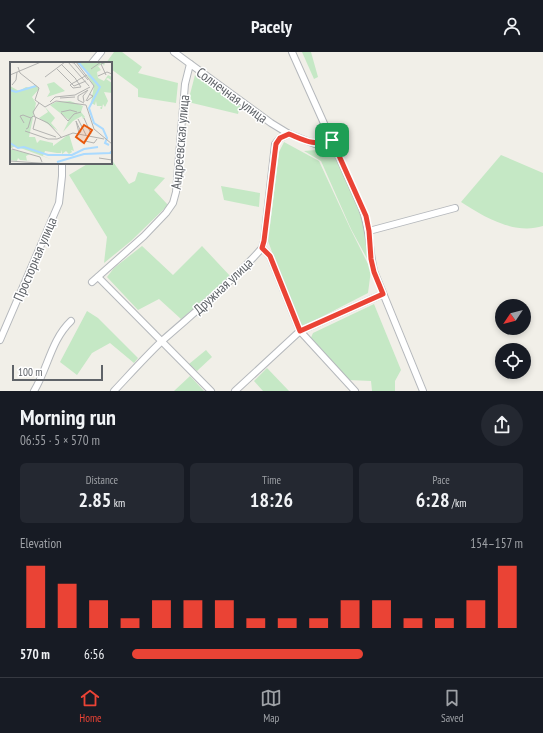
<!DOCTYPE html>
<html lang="en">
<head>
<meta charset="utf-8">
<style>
  body { margin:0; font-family:"PT Sans Narrow",sans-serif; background:#242831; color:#f1f3f6; height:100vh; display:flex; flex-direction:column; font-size:15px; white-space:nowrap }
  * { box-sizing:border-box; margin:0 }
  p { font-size:13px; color:#9ea1a6 }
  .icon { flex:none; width:22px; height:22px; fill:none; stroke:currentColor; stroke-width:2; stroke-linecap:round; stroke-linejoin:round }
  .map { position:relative; height:339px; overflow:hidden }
  .details { display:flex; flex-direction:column; background:#171b24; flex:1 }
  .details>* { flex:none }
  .needle { width:26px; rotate:235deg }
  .tools { position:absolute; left:495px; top:247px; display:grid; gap:8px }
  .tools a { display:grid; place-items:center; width:36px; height:36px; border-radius:50%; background:#171b24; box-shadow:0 2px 6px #0003; font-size:20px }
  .scale { position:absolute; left:12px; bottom:10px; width:91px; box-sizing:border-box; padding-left:4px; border:2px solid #5f6368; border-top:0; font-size:11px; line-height:14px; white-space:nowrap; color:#5f6368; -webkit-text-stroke:3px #fff; paint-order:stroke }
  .pin { position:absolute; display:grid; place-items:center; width:34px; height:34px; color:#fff; margin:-17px; border-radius:8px; box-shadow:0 2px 6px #0006 }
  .round { display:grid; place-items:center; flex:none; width:42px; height:42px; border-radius:21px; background:#242831 }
  .summary { display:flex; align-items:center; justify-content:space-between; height:68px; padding:0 20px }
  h1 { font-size:22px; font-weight:700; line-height:30px }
  .metrics { display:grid; grid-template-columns:repeat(3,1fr); gap:6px; height:68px; padding:4px 20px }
  .metrics div { display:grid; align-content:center; border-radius:6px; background:#242831; text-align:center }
  .metrics b { font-size:20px; font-weight:700 }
  .metrics small { font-size:11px; font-weight:400 }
  .metrics p { font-size:11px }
  .chart { height:112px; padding:8px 20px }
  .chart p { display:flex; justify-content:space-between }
  .chart svg { width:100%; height:72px; margin-top:4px; stroke:#ea4335; stroke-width:6 }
  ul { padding:0 20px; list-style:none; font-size:13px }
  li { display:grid; grid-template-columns:64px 48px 1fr; align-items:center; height:30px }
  li i { height:10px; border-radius:5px; background:#ea4335 }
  header { display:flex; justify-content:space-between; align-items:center; height:52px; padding:0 20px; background:#171b24; font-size:18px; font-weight:700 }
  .dock { display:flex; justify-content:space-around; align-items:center; height:56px; border-top:1px solid #363941; background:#171b24; font-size:11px; color:#9ea1a6 }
  .dock a { display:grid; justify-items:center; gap:2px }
  .dock .current { color:#ea4335 }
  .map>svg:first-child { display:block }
  .green { fill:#c5e8c5 }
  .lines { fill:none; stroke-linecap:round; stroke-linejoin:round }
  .minor-casing { stroke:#b5b8bc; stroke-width:8 }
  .minor { stroke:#fff; stroke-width:6 }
  .route-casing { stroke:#fff; stroke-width:8 }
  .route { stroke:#ea4335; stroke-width:5 }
  .labels { text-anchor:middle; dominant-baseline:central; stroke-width:3; stroke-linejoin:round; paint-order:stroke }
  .street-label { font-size:14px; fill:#5f6368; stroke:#fff }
  .inset-river { fill:none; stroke:#aadaff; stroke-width:2 }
  .inset-road { fill:none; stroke:#b3b3b1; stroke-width:1 }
  .view { fill:#e8590c; fill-opacity:0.15; stroke:#e8590c; stroke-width:2 }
  .inset-edge { fill:none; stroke:#5f6368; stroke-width:2 }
</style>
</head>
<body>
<header><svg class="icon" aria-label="back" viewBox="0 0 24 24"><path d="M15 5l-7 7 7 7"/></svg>Pacely<svg class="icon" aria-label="person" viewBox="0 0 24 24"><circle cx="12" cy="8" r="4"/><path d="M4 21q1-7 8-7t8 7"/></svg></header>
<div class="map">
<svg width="543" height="339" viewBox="0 0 543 339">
  <rect width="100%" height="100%" fill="#f1efe8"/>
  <!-- green -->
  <g class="green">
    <polygon points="114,0 122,0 142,15 138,21 178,31 176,51 138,45 138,37 111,17 111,11 106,11"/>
    <polygon points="302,0 311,0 318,25 314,27"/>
    <polygon points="195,23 240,54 238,62 188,50"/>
    <polygon points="284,90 319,109 350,176 371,218 368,241 300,276 268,189 279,100"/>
    <polygon points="327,97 334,103 355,148 364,174 370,212 351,177 321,109 304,99"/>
    <path d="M501,103l42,18v53c-29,9 -59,-9 -82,-24z"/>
    <polygon points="111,107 129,132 135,129 138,120 165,126 154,138 168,153 131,189 104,211 107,185 69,123 89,111 111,111"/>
    <polygon points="221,134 260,141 259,155 224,148"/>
    <polygon points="142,194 173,223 202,194 231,225 181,267 159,247 138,258 107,225 114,216"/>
    <polygon points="374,252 401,318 395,329 395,339 372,339 371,329 348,328 310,288 313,281"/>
    <polygon points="87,259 98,266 138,306 134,311 110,291 92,301 77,323 60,310"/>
    <polygon points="206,298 212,305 197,319 189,312"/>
    <polygon points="267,316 289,339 263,339 254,329"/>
    <polygon points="190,324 204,339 174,339"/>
  </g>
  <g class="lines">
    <!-- minor casing -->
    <g class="minor-casing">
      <g id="minor">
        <polyline points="174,0 271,71 289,82 315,92 321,92 331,88"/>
        <path d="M292,0l69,154c9,21 8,43 13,65l49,120"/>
        <polyline points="92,11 101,0"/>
        <polyline points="369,179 455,156"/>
        <polyline points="262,196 270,204 300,279 355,339"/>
        <polyline points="98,225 211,339"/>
        <polyline points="92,230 144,184 166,161 173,151 176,140 185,32 190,12"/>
        <polyline points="0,288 59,151 62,124 62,111"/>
        <path d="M34,339c14,-23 17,-51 37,-70"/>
        <path d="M114,339c16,-17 32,-35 49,-51 34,-30 69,-58 99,-92l2,-7 11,-97 5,-6 9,-4"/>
        <polyline points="235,339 300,279 383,242"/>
      </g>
    </g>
    <!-- minor -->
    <use href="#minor" class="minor"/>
  </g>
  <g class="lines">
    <!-- route casing -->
    <g class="route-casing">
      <path id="route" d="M289,82c17,7 24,12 43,6l34,76 3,15 2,28 3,13 9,22 -83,37 -30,-75 -8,-8 2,-7 12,-97 4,-6z"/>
    </g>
    <!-- route -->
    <use href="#route" class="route"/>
  </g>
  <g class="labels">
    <!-- street labels -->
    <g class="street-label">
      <text transform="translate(232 43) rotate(36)">Солнечная улица</text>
      <text transform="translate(180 90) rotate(-85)">Андреевская улица</text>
      <text transform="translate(35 207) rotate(-67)">Просторная улица</text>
      <text transform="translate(223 234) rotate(-43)">Дружная улица</text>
    </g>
  </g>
  <!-- overview -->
  <g transform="translate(10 10)">
    <rect width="102" height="102" fill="#f1efe8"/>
    <path d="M68,0h27l-1,4 -1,-2 -5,2 3,4 -4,2 1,6 6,3 4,-6 4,2v5l-1,-5v3l-3,-2 -2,1 6,4v10l-8,-1 4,9 -3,6 -2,-3 -1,5h-1l-1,-1 2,-2h-5l-1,-5 -1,4 -4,-2 3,-17 -7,-11 2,-2zM44,20l11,9 -18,6 3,-5 -3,-8zM26,23l3,4 -7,8 4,6 -7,34h6l2,6 3,-3 13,3v3l16,-12 5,17 -3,-1 1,2 -3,2 -3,-3 -4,3v-4l-1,3h-4l-12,-2 -2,5 10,4 -38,-14 -5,3 20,5 -4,2 1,5h4l-11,-1 -2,-2 -1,3 -7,-1v-74l9,5 7,-4 7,1 -3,-1zM60,39l13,5 -2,6 4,5 -2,2 -1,-3 -9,5 -10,11 6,-12 -19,-15 6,-3zM35,45l10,11 -4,5 7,8 -19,-13 9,-6z" fill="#c5e8c5"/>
    <path class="inset-river" d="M68,0l22,25 -11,21 5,15 9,6 4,9 -2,5 4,2M0,28l6,2 20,-6M0,81l8,5 6,-1 24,8h9M47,93h15l12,-6 14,-2M47,100l27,-8 26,-1 2,-2"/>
    <path class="inset-road" d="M58,0l21,24M59,0l5,1 14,17M66,0l18,24 -8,15M96,0l-5,2 5,11M52,3l14,14v1l1,1 4,6 -8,1 -3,-3 3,-2 4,-2 1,-1 9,-5M8,5l2,6 19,15 -4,12 10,7 11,-6 30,4 8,24 18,15M47,7l17,17 12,-5M81,7l10,-7M0,13l31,-13M88,14l9,-4 5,2M35,15l20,-15M2,23l4,-5 1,-8M50,36l15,-1M77,39l6,-5 -4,-2M40,40l5,-5 20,-2 15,-8M74,40l-1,-6 5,-6M74,41l-6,-3v-4l10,-6M51,50l9,-2 7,2M51,51l7,8 6,-7 7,-2M25,55l-2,-5 6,-9M26,55l-3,12 23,8M21,56l2,-2 15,7 14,15M74,56l7,16M68,57l8,16M66,59l3,12 2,-1M66,59l5,11M14,61l-4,-7 3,-1 8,3 -3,10 -2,1M15,69l23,8h9l16,-6 31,6M75,79l9,2 3,-4M2,87l28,8 2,5M89,96l13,2M0,99l43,3"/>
    <path class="view" d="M74,63l8,5 -8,13 -8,-6z"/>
    <rect width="102" height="102" class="inset-edge"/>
  </g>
</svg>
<div class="tools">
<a><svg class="needle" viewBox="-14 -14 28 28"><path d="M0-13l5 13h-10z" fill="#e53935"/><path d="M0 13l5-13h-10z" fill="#9ea1a6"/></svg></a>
<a><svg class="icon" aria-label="locate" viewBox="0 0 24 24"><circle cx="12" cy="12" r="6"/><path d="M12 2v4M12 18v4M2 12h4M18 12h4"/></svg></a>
</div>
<div class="scale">100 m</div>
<div class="pin" style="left:332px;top:88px;background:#1e9e55"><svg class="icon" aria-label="arrive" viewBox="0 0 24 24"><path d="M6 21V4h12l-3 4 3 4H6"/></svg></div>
</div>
<section class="details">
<div class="summary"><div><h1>Morning run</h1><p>06:55 · 5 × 570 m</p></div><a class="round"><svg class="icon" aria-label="share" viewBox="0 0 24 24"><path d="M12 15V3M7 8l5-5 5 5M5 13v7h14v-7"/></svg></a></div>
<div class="metrics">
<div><p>Distance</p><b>2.85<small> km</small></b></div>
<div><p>Time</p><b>18:26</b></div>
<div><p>Pace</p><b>6:28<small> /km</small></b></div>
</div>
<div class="chart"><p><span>Elevation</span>154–157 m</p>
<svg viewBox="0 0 160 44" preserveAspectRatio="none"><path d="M5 44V6M15 44V17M25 44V27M35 44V38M45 44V27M55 44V27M65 44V27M75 44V38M85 44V38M95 44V38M105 44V27M115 44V27M125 44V38M135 44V38M145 44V27M155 44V6"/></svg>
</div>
<ul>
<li><b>570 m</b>6:56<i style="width:59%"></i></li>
</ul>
</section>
<nav class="dock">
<a class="current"><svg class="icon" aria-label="home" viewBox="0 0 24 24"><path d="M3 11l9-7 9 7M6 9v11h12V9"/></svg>Home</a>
<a><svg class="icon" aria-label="map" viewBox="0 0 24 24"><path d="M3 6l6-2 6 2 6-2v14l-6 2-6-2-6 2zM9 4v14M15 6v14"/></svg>Map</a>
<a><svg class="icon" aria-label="saved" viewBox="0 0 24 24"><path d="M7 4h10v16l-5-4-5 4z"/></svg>Saved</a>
</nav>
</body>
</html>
